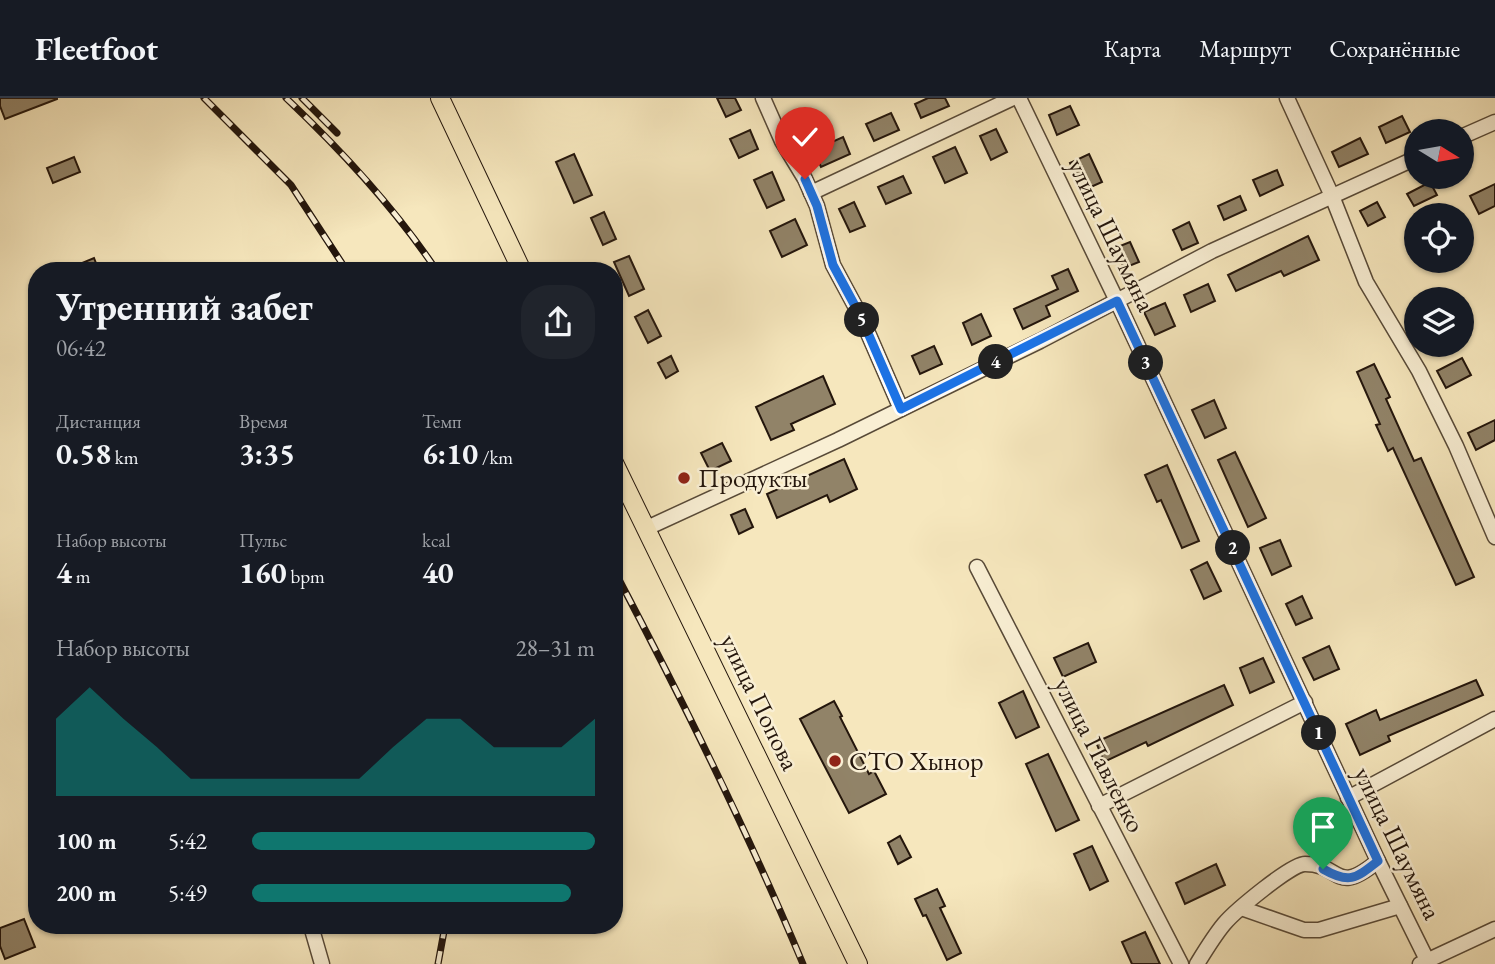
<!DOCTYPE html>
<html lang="ru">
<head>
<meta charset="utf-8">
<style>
  body { margin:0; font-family:"EB Garamond",serif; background:#20242c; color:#f1f3f6; height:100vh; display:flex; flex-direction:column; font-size:26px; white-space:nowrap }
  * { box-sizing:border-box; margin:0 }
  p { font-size:23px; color:#9ea1a6 }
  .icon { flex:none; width:38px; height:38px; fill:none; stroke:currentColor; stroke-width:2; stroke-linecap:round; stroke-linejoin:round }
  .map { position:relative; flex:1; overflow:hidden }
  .side { position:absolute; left:28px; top:164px; width:595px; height:672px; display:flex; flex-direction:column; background:#171b24; border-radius:28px; box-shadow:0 2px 5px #0004 }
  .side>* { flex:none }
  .needle { width:46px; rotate:101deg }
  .tools { position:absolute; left:1404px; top:21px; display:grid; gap:14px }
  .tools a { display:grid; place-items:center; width:70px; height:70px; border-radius:50%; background:#171b24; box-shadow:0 2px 5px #0004; font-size:35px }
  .pin { position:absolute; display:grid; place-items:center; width:60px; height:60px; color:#fff; margin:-72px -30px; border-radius:50% 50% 50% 0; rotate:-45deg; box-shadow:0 0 7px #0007 }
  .pin .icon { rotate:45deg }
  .km { position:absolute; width:35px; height:35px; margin:-18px; border-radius:50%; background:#222; color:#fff; font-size:19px; line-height:35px; text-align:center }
  .round { display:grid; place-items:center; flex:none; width:74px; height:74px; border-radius:28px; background:#20242c }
  .overview { display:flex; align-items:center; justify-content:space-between; height:119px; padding:0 28px }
  h1 { font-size:38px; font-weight:700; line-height:52px }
  .figures { display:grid; grid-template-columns:repeat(3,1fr); gap:10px; height:119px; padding:7px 28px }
  .figures div { display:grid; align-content:center }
  .figures b { font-size:30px; font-weight:700 }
  .figures small { font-size:19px; font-weight:400 }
  .figures p { font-size:19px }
  .chart { height:196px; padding:14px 28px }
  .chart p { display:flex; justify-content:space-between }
  .chart svg { width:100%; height:126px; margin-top:7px; fill:#0f766e; opacity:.7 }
  ul { padding:0 28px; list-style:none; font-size:23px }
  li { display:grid; grid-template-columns:112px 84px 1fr; align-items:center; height:52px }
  li i { height:18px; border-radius:9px; background:#0f766e }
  header { display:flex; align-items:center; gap:42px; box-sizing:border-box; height:98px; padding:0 35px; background:#171b24; border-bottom:2px solid #363941 }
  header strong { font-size:33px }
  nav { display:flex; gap:38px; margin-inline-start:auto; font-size:24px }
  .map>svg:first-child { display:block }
  .building { fill:#918368; stroke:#24160c; stroke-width:2 }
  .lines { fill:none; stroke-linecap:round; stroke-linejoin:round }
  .minor-casing { stroke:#584a38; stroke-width:17 }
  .major-casing { stroke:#24160c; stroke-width:20 }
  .minor { stroke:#f9efd4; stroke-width:14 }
  .major { stroke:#f6e7bd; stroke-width:18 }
  .rail-casing { stroke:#24160c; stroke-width:7 }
  .rail { stroke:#f9efd4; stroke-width:4.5; stroke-dasharray:13; stroke-linecap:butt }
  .route-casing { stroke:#fff; stroke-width:14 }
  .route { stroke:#1a73e8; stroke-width:9 }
  .poi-dot { fill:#8f2418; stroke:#f9efd4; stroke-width:2.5 }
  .labels { text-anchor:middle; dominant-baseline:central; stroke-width:5; stroke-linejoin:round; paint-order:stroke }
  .street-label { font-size:26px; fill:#24160c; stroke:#f9efd4 }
  .poi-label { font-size:26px; fill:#24160c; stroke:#f9efd4; text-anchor:start }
</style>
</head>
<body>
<header>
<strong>Fleetfoot</strong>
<nav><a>Карта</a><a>Маршрут</a><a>Сохранённые</a></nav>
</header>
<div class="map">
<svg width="1495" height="866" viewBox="0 0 1495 866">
  <rect width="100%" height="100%" fill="#f6e7bd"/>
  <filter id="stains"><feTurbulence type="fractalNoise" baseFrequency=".00286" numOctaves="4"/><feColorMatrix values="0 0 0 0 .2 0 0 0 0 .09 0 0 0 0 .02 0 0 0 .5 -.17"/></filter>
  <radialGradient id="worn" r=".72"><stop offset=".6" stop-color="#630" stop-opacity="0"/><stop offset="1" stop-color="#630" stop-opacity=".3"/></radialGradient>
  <!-- building -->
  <g class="building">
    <polygon points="0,0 57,0 57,1 5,21 0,8"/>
    <polygon points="717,0 735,0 741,12 726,19"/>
    <polygon points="928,0 945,0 949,8 921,20 915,6"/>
    <polygon points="1070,8 1079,27 1057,37 1049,17"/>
    <polygon points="891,15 899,32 874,43 866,26"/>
    <polygon points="1402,18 1410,34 1386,45 1379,29"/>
    <polygon points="996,31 1007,54 991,62 980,38"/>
    <polygon points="750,32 758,51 739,60 730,41"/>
    <polygon points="843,39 850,56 821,69 814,52"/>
    <polygon points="1360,40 1368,56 1339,69 1332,54"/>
    <polygon points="955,49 967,75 945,85 933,59"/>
    <polygon points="574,56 592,97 574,105 556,64"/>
    <polygon points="1089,56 1102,84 1082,93 1070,65"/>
    <polygon points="74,59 80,74 53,85 47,70"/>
    <polygon points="1277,72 1283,87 1260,98 1253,82"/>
    <polygon points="772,74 784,102 767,110 754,82"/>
    <polygon points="903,78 911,95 886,106 878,89"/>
    <polygon points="1430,84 1437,97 1414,108 1407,96"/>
    <polygon points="1495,86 1495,108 1479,116 1470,98"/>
    <polygon points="1240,98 1246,112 1224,122 1218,108"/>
    <polygon points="854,104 865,128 850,134 839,111"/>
    <polygon points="1377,104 1385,119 1368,128 1360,113"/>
    <polygon points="604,114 616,141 603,147 591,120"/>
    <polygon points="795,121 807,147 782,159 770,133"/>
    <polygon points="1189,124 1198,145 1182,152 1173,132"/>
    <polygon points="1308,138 1319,162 1284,178 1281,173 1236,193 1228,177"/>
    <polygon points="1130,144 1139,164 1124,170 1115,150"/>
    <polygon points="629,158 644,191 629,198 614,164"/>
    <polygon points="94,160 99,173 63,173"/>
    <polygon points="1068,171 1078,193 1046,208 1050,218 1023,231 1014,211 1058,191 1052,178"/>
    <polygon points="1208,186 1215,203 1191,214 1184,197"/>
    <polygon points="1165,205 1175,228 1155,237 1144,214"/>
    <polygon points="648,212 661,238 648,245 635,219"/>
    <polygon points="981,216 991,238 972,247 963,225"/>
    <polygon points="934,248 942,266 920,276 912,258"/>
    <polygon points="671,258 678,273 666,280 658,265"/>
    <polygon points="1462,260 1471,277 1446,290 1437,273"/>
    <polygon points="1374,266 1390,299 1386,301 1414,363 1421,360 1474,479 1456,487 1393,350 1388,353 1376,327 1380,326 1357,274"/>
    <polygon points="823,278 835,306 791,326 794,332 771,342 756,309"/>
    <polygon points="1214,302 1226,330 1205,340 1192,312"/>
    <polygon points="1495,322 1495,342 1476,352 1468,335"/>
    <polygon points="722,345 731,363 710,373 701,355"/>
    <polygon points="1235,354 1266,420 1248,429 1218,362"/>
    <polygon points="844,361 857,391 830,404 827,397 777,420 767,396"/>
    <polygon points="1167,367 1199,443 1182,450 1161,402 1157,404 1145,377"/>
    <polygon points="745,411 753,429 739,436 731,417"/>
    <polygon points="1280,442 1291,468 1272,477 1260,450"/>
    <polygon points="1207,464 1221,493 1204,501 1191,472"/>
    <polygon points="1302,498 1312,520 1296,527 1286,506"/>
    <polygon points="1088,545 1096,564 1063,579 1054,560"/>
    <polygon points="1329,548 1339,571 1314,582 1303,560"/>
    <polygon points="1263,560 1274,584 1250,595 1240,570"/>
    <polygon points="1476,582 1483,597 1388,638 1390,643 1360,657 1346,626 1376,612 1380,622"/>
    <polygon points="1224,587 1233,607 1148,648 1146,644 1104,664 1096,644"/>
    <polygon points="1023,593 1039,629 1016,640 999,605"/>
    <polygon points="834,603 842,618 840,619 869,676 874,673 886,696 849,715 800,621"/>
    <polygon points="1048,656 1079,722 1056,733 1026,666"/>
    <polygon points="900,738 911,759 898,766 888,745"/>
    <polygon points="1092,748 1108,783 1090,792 1074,756"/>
    <polygon points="1216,766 1225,787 1185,806 1176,785"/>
    <polygon points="937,791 945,808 940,810 961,855 947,862 926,817 923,818 915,801"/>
    <polygon points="24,821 35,849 5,861 0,848 0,830"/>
    <polygon points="1145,834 1160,866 1132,866 1122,844"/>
  </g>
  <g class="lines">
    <!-- minor casing -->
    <g class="minor-casing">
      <g id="minor">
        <polyline points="763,0 782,43 805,81 817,108 833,167 861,219 901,311"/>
        <polyline points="1019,0 1117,203 1378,763 1429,866"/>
        <polyline points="1287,0 1332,98 1366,184 1419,273 1456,348 1495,439"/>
        <polyline points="1461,39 1495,24"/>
        <polyline points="811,95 1013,0"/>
        <polyline points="647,430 838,342 1040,243 1212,153 1416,60"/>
        <polyline points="977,469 1181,866"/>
        <polyline points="1348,700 1495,621"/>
        <polyline points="1099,708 1305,604"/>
        <polyline points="1241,810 1304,832 1319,832 1400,808"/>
        <polyline points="311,828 322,866"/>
        <path d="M1197,866c8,-13 17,-28 27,-40 11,-13 67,-60 81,-60 37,0 29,33 73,-3"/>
        <polyline points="1420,866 1495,831"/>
      </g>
    </g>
    <!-- major casing -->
    <g class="major-casing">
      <g id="major">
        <polyline points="440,0 522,173"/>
        <polyline points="614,365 858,866"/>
      </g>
    </g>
    <!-- minor -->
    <use href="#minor" class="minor"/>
    <!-- major -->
    <use href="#major" class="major"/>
    <!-- rail casing -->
    <g class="rail-casing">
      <g id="rail">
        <polyline points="204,0 291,87 347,173"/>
        <path d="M286,0c56,53 108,109 151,173"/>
        <polyline points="302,0 337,35"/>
        <path d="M614,472c68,129 133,260 189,394"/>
        <polyline points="438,866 445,828"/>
      </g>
    </g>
    <!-- rail -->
    <use href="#rail" class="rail"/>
  </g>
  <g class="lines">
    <!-- route casing -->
    <g class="route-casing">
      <path id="route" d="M805,81l12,27 16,59 28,52 40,92 216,-108 261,560c-23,18 -29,23 -55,8"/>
    </g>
    <!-- route -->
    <use href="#route" class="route"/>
  </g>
  <!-- markers -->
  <g class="poi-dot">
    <circle cx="684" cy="380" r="7"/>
    <circle cx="835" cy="663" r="7"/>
  </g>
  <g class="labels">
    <!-- street labels -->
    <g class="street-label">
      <text transform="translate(1112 137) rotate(64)">улица Шаумяна</text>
      <text transform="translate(760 604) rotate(64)">улица Попова</text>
      <text transform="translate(1100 657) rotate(63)">улица Павленко</text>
      <text transform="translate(1398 745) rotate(64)">улица Шаумяна</text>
    </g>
    <!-- poi labels -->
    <g class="poi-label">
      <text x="698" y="380">Продукты</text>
      <text x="849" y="663">СТО Хынор</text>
    </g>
  </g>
  <rect width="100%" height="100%" filter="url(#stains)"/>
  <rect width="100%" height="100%" fill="url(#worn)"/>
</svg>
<div class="tools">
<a><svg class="needle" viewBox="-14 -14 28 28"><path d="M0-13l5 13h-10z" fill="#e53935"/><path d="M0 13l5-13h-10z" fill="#9ea1a6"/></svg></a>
<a><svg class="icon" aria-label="locate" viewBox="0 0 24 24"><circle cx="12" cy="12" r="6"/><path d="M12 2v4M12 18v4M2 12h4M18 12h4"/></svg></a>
<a><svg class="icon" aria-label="layers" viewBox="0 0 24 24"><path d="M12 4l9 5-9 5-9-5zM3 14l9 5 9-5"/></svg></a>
</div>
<div class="pin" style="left:1323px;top:771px;background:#1e9e55"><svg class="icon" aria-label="arrive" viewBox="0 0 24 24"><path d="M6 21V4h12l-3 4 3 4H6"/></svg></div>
<div class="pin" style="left:805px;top:81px;background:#d93025"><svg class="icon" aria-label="check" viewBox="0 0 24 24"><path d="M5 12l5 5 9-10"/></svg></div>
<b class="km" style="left:1319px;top:635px">1</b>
<b class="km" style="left:1233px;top:450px">2</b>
<b class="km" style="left:1146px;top:265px">3</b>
<b class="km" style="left:996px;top:264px">4</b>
<b class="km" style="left:862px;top:222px">5</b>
<section class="side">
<div class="overview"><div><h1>Утренний забег</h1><p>06:42</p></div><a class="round"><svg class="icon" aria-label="share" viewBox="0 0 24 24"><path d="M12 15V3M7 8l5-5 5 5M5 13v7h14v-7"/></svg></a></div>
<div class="figures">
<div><p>Дистанция</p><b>0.58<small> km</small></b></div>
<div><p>Время</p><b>3:35</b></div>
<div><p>Темп</p><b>6:10<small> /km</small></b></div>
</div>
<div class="figures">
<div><p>Набор высоты</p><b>4<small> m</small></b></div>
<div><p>Пульс</p><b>160<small> bpm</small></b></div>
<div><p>kcal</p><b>40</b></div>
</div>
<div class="chart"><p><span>Набор высоты</span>28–31 m</p>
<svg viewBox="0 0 160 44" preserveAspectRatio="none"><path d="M0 44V17L10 6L20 17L30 27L40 38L50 38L60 38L70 38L80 38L90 38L100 27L110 17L120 17L130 27L140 27L150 27L160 17V44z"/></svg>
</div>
<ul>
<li><b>100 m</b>5:42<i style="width:100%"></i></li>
<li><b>200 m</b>5:49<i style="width:93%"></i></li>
</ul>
</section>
</div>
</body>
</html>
